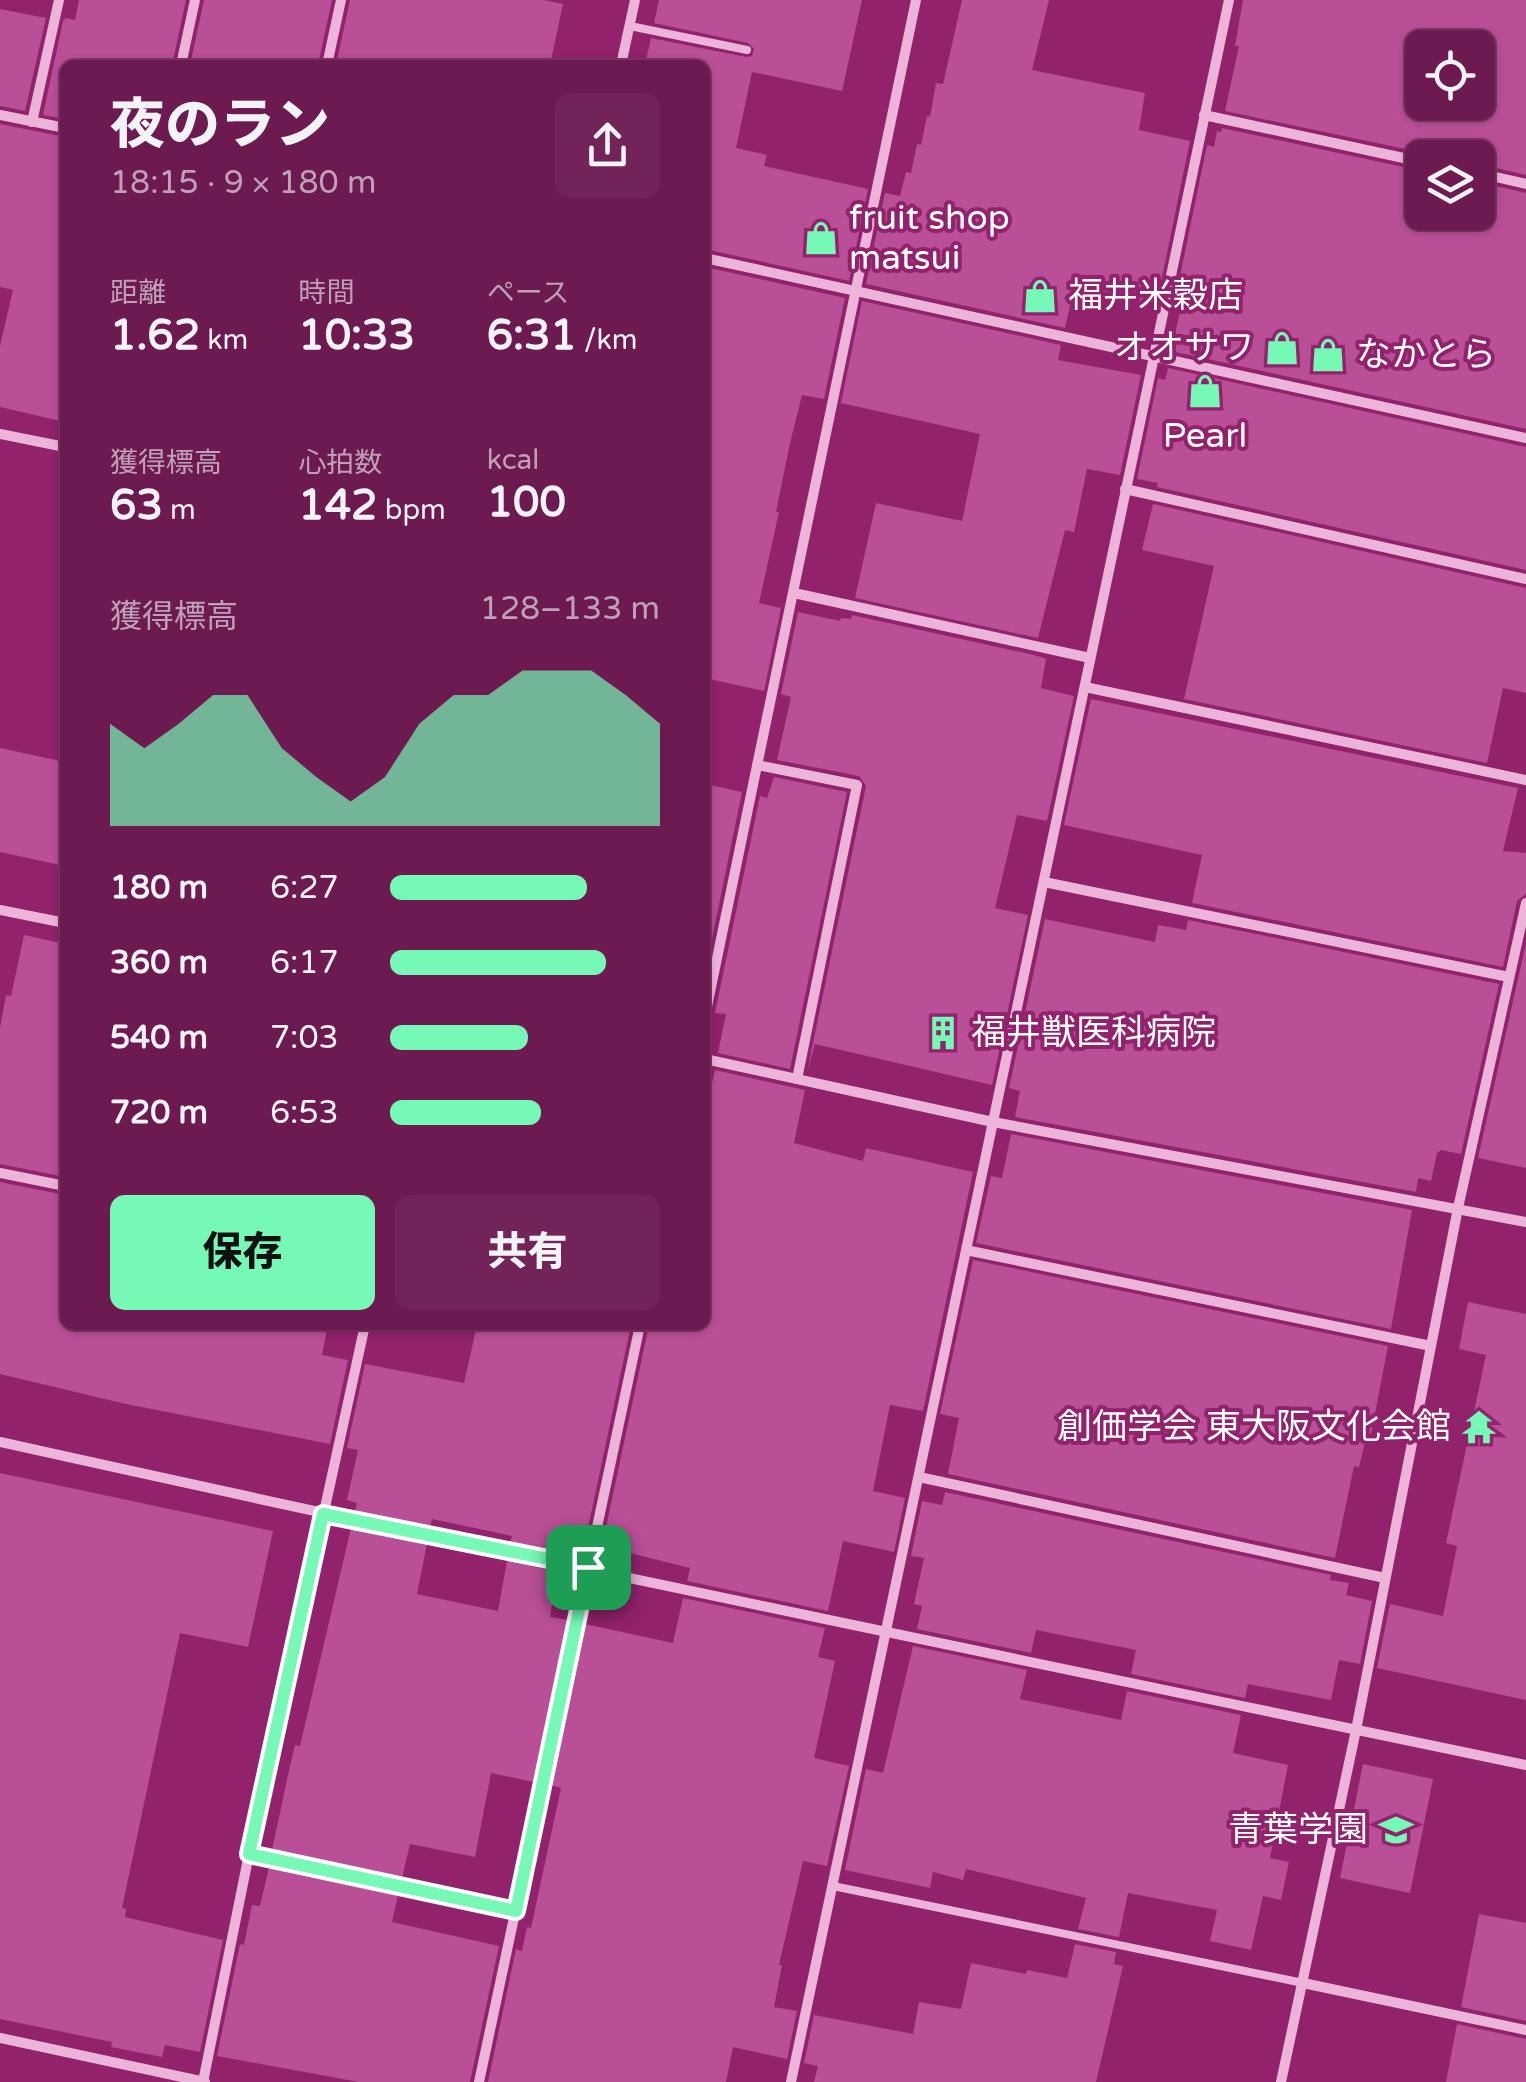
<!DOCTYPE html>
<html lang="ja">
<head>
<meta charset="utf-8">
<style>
  body { margin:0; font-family:"Varela Round","Noto Sans JP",sans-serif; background:#722357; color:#f1f3f6; height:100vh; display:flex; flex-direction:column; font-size:38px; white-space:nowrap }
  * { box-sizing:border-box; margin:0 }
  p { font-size:32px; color:#bfa1b7 }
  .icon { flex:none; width:55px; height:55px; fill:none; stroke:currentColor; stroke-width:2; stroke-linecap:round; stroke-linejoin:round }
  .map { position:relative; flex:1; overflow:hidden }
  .drawer { position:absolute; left:60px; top:60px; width:650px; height:1270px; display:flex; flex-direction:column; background:#6d1a50; border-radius:15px; box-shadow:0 2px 8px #0004,0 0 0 2px #7f3867 }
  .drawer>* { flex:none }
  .tools { position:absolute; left:1405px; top:30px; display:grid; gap:20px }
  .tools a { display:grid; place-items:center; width:90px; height:90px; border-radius:15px; background:#6d1a50; box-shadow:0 2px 8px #0004,0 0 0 2px #7f3867; font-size:50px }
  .pin { position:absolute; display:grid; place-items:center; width:85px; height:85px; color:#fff; margin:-42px; border-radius:20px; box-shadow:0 5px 15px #0006 }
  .round { display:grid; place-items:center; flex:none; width:105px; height:105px; border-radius:15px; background:#722357 }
  .headline { display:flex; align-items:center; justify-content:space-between; height:170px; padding:0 50px }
  h1 { font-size:55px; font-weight:800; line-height:75px }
  .stats { display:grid; grid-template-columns:repeat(3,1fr); gap:15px; height:170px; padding:10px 50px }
  .stats div { display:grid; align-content:center }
  .stats b { font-size:42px; font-weight:800 }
  .stats small { font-size:28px; font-weight:400 }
  .stats p { font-size:28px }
  .chart { height:280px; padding:20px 50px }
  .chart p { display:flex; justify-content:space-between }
  .chart svg { width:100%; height:180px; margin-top:10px; fill:#76f8b6; opacity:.7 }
  .action { display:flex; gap:20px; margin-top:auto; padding:20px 50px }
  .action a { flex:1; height:115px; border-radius:15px; background:#76f8b6; color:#111; font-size:40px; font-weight:800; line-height:115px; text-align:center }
  .action a+a { background:#722357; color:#f1f3f6 }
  ul { padding:0 50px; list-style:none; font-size:32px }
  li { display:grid; grid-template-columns:160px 120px 1fr; align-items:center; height:75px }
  li i { height:25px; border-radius:12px; background:#76f8b6 }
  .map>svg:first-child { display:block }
  .building { fill:#b94f96; fill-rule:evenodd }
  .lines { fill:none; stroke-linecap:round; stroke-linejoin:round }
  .lane { stroke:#edb4da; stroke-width:8 }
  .street { stroke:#edb4da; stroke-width:10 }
  .route-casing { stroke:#fff; stroke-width:20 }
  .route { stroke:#76f8b6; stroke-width:12 }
  .labels { text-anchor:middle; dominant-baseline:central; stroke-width:8; stroke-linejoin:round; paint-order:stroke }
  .poi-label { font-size:35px; fill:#fff; stroke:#91226b; text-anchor:start }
</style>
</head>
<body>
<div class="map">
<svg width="1526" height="2082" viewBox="0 0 1526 2082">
  <rect width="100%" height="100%" fill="#91226b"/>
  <!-- building -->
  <g class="building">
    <polygon points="79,0 186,0 172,65 65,65 65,119 43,115 63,21 66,18 75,20"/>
    <polygon points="204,0 332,0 318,65 190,65"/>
    <polygon points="350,0 544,0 563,4 550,65 336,65"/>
    <polygon points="659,0 862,0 842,91 752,72 736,148 767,155 764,166 868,189 849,281 705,249 705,65 645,65 651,38 746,57 752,56 754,49 748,43 654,23"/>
    <polygon points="962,0 1049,0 1032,70 1145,93 1139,130 1190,141 1156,307 1074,289 1065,328 866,284 885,193 900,196 906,172 911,173 917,144 921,145 927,116 930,117 936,83 943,84"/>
    <path d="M1243,0h283v175l-48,-11v-6h-49l-5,-5 -199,-42 14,-65h-4zM1422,48h56v54h-56z"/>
    <polygon points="0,9 46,18 25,111 0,106"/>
    <polygon points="0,124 65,137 65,422 0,407 0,346 13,290 0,287"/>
    <polygon points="1222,128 1422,171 1422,212 1478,212 1478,182 1526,193 1526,429 1171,351 1180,312 1173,310 1207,145 1214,147 1217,131 1221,132"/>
    <polygon points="705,267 845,298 824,399 802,395 790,443 776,512 779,512 759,603 781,608 764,691 705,678"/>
    <polygon points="862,301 1061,345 1058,360 1141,375 1120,475 1087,469 1074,532 1065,530 1038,638 855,598 876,503 962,521 980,434 841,403"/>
    <polygon points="1168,368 1526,447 1526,570 1157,487 1158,483 1137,479 1158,378 1165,380"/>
    <polygon points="1153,504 1526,588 1526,693 1503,688 1487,763 1184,699 1214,566 1142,550"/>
    <polygon points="798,612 840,621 841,618 851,619 852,615 1034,655 1046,659 1041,688 1074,696 1047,821 1017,815 995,908 1028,915 992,1085 815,1044 807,1072 866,786 859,776 777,760 791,697 781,694"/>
    <polygon points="1091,699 1518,788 1503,851 1526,853 1526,894 1517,901 1503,967 1192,903 1202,855 1064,825"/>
    <polygon points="0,748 65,762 65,866 0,852"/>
    <polygon points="774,777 847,792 790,1069 718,1053 726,1014 715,1013 760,796 767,798"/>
    <polygon points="705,784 742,792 705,973"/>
    <polygon points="1045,919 1155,942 1158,925 1186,930 1188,920 1499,984 1461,1154 1441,1150 1437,1153 1431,1181 1418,1178 1416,1192 1015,1117 1020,1091 1009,1088"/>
    <polygon points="24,935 65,944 65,1177 0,1164 0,1028 6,995 11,996"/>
    <polygon points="1526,943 1526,1168 1478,1158"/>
    <polygon points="715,1070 805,1090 794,1143 863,1161 866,1148 973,1172 923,1411 890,1405 873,1491 905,1498 894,1552 843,1541 828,1611 687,1581 690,1568 602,1546 649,1325 705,1325 705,1085 711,1087"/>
    <polygon points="1011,1134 1412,1210 1391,1329 976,1243 991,1176 1002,1178"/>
    <polygon points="0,1182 65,1195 65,1325 328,1325 322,1355 348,1360 330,1444 126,1404 0,1374"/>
    <polygon points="973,1260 1388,1346 1371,1434 1367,1434 1359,1467 1354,1466 1335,1558 948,1474 959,1418 940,1414"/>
    <polygon points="1468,1302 1526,1314 1526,1700 1377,1668 1390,1604 1443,1616 1457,1546 1446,1543 1486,1355 1459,1349"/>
    <polygon points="477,1325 631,1325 585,1542 572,1538 570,1549 562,1547 561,1555 510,1544 512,1536 432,1519 430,1527 355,1511 357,1503 347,1500 358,1450 347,1448 365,1364 464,1383"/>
    <polygon points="0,1473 273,1531 248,1647 180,1633 122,1908 126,1909 125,1917 223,1940 200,2052 165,2045 162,2057 111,2047 112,2042 0,2019"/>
    <polygon points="945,1492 1331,1575 1330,1580 1349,1583 1346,1595 1372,1601 1360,1664 1339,1660 1331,1700 1248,1684 1245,1698 1131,1674 1136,1650 1036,1630 1031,1653 917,1629 922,1606 914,1604 924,1558 911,1556 922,1501 942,1505"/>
    <polygon points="351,1528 427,1544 417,1594 498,1611 507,1561 558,1572 550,1617 568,1620 534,1782 491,1773 475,1857 410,1844 402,1878 272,1850 288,1775 295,1745 300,1746"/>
    <polygon points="683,1598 825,1628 818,1657 835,1661 814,1758 849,1766 827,1866 803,1861 779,1965 782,1965 774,2007 797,2011 787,2059 733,2047 726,2082 488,2082 516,1949 522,1951 527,1927 531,1928 561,1788 551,1785 585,1624 673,1643"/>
    <polygon points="913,1646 1027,1670 1020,1699 1121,1720 1127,1691 1241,1715 1233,1753 1288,1765 1270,1858 1289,1862 1281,1900 1263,1896 1251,1950 1210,1941 1217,1910 1128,1893 1119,1937 1078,1929 1086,1898 966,1869 963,1880 933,1872 930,1888 845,1870 866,1769 883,1773"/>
    <polygon points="1363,1764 1433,1779 1410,1893 1340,1878"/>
    <polygon points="269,1867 398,1895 392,1922 499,1946 470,2082 359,2082 217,2056 240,1944 244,1945 252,1905 260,1906"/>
    <polygon points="1479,1914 1526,1923 1526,2021 1461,2007"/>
    <polygon points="1075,1944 1116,1952 1114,1964 1123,1966 1096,2082 814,2082 818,2066 804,2063 814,2015 913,2034 919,2002 961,2009 971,1963 1026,1974 1027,1970 1067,1978"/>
    <polygon points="1457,2024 1526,2039 1526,2082 1446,2082"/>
  </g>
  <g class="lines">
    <!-- lane -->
    <g class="lane">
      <polyline points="630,26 747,50"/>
      <polyline points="833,1886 1303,1983"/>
    </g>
    <!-- street -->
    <g class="street">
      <polyline points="181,65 195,0"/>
      <polyline points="327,65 341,0"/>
      <polyline points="621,65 635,0"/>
      <polyline points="0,115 65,128"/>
      <polyline points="1204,115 1422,162"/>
      <polyline points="32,122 59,0"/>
      <polyline points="1478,173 1526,184"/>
      <polyline points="705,258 1526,438"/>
      <polyline points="0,434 65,447"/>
      <polyline points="1125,489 1526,579"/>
      <polyline points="794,593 1090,658"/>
      <polyline points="1085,687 1526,780"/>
      <polyline points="757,765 857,785 797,1079"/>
      <polyline points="1044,882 1509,977"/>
      <polyline points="0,910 65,923"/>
      <polyline points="705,1016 916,0"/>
      <polyline points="705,1059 993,1122 1526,1222"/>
      <polyline points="0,1173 65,1186"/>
      <polyline points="966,1250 1431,1346"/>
      <path d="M0,1442c508,113 1017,217 1526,323"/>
      <polyline points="919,1477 1385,1578"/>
      <polyline points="249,1854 516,1911"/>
      <polyline points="1303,1983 1526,2030"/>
      <polyline points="0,2038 205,2082"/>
      <polyline points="203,2082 249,1854 365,1325"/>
      <polyline points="479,2082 640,1325"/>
      <polyline points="791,2082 1229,0"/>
      <polyline points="1281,2082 1356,1730 1458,1208 1526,903"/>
    </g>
  </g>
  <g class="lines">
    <!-- route casing -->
    <g class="route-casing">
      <polygon id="route" points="323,1514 588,1567 516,1911 249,1854"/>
    </g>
    <!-- route -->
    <use href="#route" class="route"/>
  </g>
  <!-- icons -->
  <defs>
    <g id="shop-bare" transform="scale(2.7)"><path d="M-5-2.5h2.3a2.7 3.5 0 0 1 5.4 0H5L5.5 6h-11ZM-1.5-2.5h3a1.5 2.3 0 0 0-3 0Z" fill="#76f8b6" stroke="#91226b" stroke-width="2.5" paint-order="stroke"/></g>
    <g id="building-bare" transform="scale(2.7)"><path d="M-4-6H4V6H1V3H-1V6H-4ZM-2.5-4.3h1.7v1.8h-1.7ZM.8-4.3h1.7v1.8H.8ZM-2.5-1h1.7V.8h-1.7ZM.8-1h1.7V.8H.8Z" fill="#76f8b6" stroke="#91226b" stroke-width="2.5" paint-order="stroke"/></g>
    <g id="temple-bare" transform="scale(2.7)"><path d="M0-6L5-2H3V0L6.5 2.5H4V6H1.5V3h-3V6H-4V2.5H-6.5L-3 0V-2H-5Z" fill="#76f8b6" stroke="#91226b" stroke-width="2.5" paint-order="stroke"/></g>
    <g id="school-bare" transform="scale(2.7)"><path d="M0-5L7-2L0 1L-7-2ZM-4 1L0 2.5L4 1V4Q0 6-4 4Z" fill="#76f8b6" stroke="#91226b" stroke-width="2.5" paint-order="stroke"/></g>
  </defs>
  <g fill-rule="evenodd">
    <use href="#shop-bare" x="821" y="238"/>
    <use href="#shop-bare" x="1040" y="296"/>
    <use href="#shop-bare" x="1282" y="348"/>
    <use href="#shop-bare" x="1328" y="355"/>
    <use href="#shop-bare" x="1205" y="391"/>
    <use href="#building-bare" x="943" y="1033"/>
    <use href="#temple-bare" x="1479" y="1427"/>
    <use href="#school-bare" x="1396" y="1830"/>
  </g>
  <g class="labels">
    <!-- poi labels -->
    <g class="poi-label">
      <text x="849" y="218">fruit shop<tspan x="849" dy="40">matsui</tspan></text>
      <text x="1068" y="296">福井米穀店</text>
      <text x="1254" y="348" text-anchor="end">オオサワ</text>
      <text x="1356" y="355">なかとら</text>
      <text x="1205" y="436" text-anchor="middle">Pearl</text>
      <text x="971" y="1033">福井獣医科病院</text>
      <text x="1451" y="1427" text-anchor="end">創価学会 東大阪文化会館</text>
      <text x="1368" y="1830" text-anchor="end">青葉学園</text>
    </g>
  </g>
</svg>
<div class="tools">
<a><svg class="icon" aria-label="locate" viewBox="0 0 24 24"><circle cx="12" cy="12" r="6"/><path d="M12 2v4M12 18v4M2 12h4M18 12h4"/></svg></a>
<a><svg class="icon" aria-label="layers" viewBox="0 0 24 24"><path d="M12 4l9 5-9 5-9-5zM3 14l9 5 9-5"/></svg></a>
</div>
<div class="pin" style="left:588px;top:1567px;background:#1e9e55"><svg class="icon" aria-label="arrive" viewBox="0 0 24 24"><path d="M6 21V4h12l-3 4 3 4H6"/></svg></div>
<section class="drawer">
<div class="headline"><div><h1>夜のラン</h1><p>18:15 · 9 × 180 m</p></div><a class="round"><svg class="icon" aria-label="share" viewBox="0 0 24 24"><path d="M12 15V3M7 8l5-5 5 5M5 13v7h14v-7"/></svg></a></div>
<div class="stats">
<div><p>距離</p><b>1.62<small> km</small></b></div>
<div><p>時間</p><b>10:33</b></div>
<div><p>ペース</p><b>6:31<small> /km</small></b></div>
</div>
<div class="stats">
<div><p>獲得標高</p><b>63<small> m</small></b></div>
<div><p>心拍数</p><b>142<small> bpm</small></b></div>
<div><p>kcal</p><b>100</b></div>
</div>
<div class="chart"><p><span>獲得標高</span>128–133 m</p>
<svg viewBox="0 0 160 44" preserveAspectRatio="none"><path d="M0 44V19L10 25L20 19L30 12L40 12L50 25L60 32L70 38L80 32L90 19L100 12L110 12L120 6L130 6L140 6L150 12L160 19V44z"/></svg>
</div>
<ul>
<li><b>180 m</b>6:27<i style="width:73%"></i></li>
<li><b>360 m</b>6:17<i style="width:80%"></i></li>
<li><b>540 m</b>7:03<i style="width:51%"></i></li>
<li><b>720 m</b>6:53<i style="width:56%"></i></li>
</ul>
<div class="action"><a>保存</a><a>共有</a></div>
</section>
</div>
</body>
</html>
